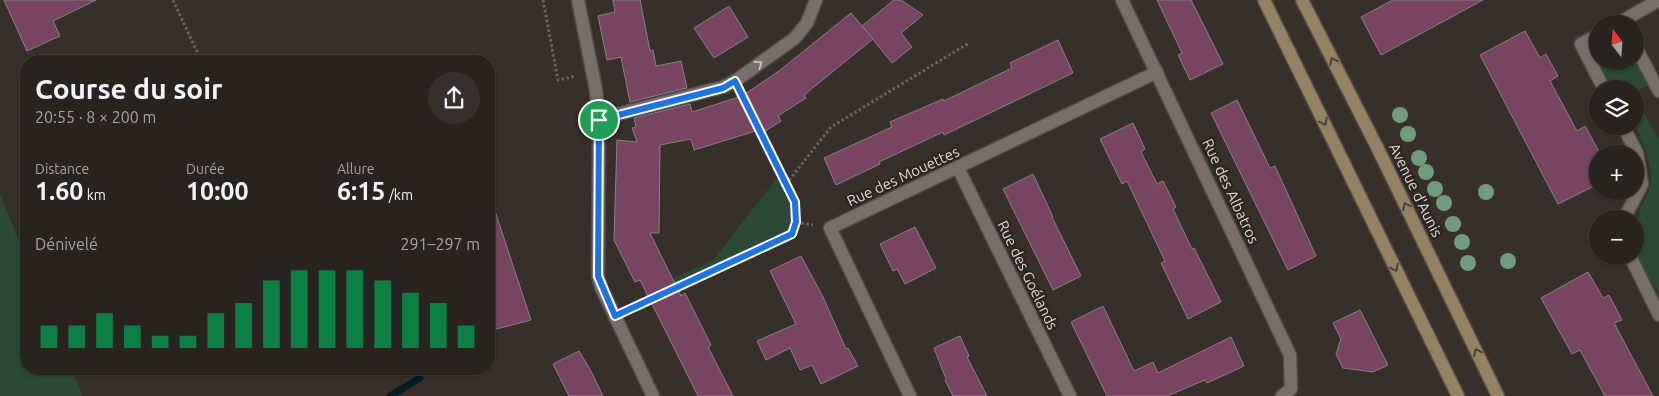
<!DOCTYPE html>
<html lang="fr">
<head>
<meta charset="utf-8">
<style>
  body { margin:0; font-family:Ubuntu,sans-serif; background:#352f2d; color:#f1f3f6; height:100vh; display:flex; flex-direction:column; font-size:19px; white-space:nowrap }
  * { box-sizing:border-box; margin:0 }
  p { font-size:16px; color:#a5a4a5 }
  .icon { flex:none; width:28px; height:28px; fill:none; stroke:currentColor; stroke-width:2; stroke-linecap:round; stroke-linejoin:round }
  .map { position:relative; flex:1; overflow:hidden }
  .details { position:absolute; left:20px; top:55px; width:475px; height:320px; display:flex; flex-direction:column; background:#292320; border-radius:20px; box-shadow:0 1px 4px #0004,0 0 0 1px #45403e }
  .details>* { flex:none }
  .needle { width:32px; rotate:343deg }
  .fabs { position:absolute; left:1589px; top:15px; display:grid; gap:10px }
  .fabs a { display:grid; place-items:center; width:55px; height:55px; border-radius:50%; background:#292320; box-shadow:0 1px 4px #0004,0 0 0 1px #45403e; font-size:25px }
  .pin { position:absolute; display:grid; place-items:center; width:42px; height:42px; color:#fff; margin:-21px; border:2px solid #fff; border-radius:50%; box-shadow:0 1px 5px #0007 }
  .round { display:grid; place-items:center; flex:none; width:52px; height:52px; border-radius:26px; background:#352f2d }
  .headline { display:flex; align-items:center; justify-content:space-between; height:85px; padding:0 15px }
  h1 { font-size:28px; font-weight:700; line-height:38px }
  .figures { display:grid; grid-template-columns:repeat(3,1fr); gap:8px; height:85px; padding:5px 15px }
  .figures div { display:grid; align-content:center }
  .figures b { font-size:25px; font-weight:700 }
  .figures small { font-size:14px; font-weight:400 }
  .figures p { font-size:14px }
  .chart { height:140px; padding:10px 15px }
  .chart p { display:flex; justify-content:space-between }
  .chart svg { width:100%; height:90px; margin-top:5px; stroke:#0b8043; stroke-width:6 }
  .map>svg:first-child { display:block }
  .green { fill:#2a4936 }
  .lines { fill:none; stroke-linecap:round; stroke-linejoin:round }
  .stream { stroke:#051c24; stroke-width:7 }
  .building { fill:#794461; stroke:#8a8085 }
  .minor-casing { stroke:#544d4a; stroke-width:15 }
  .secondary-casing { stroke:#544d4a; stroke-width:15 }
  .path { stroke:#6b6460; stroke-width:3; stroke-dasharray:2.5 2.5; stroke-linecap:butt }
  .minor { stroke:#786f6a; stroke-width:12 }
  .secondary { stroke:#958260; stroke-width:12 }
  .tree { fill:#709c7d }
  .oneway { stroke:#4c4134 }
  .oneway2 { stroke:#c5bebb }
  .route-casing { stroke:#fff; stroke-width:10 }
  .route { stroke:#1a73e8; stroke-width:6 }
  .labels { text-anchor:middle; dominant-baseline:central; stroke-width:4.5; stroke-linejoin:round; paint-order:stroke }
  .street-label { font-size:15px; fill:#dfd9d6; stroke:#2c2521 }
</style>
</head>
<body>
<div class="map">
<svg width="1659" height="396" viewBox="0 0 1659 396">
  <rect width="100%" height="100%" fill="#372f2a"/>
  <!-- green -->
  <g class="green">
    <polygon points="1598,61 1634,61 1648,86 1635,91 1635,89 1614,89"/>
    <path d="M1635,96l24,44v153c-21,-33 -32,-46 -18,-86 3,-7 9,-16 10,-25 2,-20 -9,-37 -15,-55 -3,-9 -1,-21 -1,-31z"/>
    <path d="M781,173c11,24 20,34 11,61l-144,67 -4,-9 70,-33z"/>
    <polygon points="0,194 26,258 26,369 72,369 83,396 0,396"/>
  </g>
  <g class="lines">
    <!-- stream -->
    <polyline class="stream" points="390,396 420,378"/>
  </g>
  <!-- building -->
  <g class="building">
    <polygon points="4,0 96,0 53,21 60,36 27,51"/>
    <polygon points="613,0 640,0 650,51 653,50 656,66 681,61 687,88 630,102 621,57 607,60 598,16 615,12"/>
    <polygon points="894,0 901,0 923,15 901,33 912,47 892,63 862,26"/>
    <polygon points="1157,0 1191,0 1223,64 1190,80 1178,55 1182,53"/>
    <polygon points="1393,0 1483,0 1381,55 1361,17"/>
    <polygon points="729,6 748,37 714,58 694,28"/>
    <polygon points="851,13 873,39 804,95 806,98 778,116 781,121 764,132 762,129 694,150 691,139 660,145 659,233 650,233 681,296 685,293 711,345 708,347 733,396 698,396 640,280 635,282 614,240 617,140 637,142 632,128 636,127 634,118 690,104 692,112 742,96 779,71"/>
    <polygon points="1525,31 1540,58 1546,54 1558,76 1550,81 1577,131 1585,126 1598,150 1598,184 1558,204 1480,55"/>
    <polygon points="1058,40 1073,73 944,135 943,132 879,162 880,164 836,185 824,158 892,127 890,122 943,99 944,101 1012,68 1010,63"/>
    <polygon points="1237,100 1270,168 1275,166 1316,256 1288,270 1211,113"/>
    <polygon points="1133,123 1145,149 1141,152 1157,184 1163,181 1176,207 1173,209 1192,249 1194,248 1221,302 1188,319 1161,263 1165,261 1127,181 1122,184 1100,139"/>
    <polygon points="1033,174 1053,217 1052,217 1081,276 1053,290 1003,189"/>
    <polygon points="492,202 531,320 489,331 489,203"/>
    <polygon points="915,227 936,268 905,284 897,269 893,271 880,244"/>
    <polygon points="801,256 823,297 846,349 848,348 858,366 821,384 812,365 800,370 790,348 766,360 757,341 796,324 770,271"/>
    <polygon points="1588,272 1603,298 1609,295 1622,320 1614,323 1653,396 1605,396 1580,350 1572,354 1541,298"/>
    <polygon points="1103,306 1134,371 1153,362 1158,373 1231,337 1244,366 1207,383 1205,380 1167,396 1107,396 1071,322"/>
    <polygon points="1360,310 1388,365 1373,372 1343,368 1336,354 1341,339 1333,323"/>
    <polygon points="960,336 969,356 967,357 987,396 953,396 945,380 946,379 934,348"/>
    <polygon points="579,351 591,371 603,396 569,396 553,364"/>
  </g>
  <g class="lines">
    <!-- minor casing -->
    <g class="minor-casing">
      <g id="minor">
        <polyline points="578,0 596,90 599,119 598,276 601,287 653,396"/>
        <polyline points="1122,0 1290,355 1291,389 1282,396"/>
        <polyline points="1617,24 1659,0"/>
        <polyline points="1598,35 1581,44 1604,89"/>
        <polyline points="1635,46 1659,91"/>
        <polyline points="599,119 723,87 735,81 795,38 807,23 816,0"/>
        <polyline points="1623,126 1637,153 1642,184 1624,219"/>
        <polyline points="958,168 1070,396"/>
        <polyline points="1630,256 1659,315"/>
        <polyline points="910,396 830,228 1157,72"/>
      </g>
    </g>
    <!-- secondary casing -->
    <g class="secondary-casing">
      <g id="secondary">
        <polyline points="1264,0 1458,396"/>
        <polyline points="1302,0 1376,145 1498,396"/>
      </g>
    </g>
    <!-- path -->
    <g class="path">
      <polyline points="173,0 200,58 209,61"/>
      <polyline points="543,0 558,80 576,76"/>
      <polyline points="742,96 795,202 795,222 813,225"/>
      <polyline points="786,184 831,127 969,43"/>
      <polyline points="631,308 792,234 795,222"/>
    </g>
    <!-- minor -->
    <use href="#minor" class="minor"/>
    <!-- secondary -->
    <use href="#secondary" class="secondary"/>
  </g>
  <!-- trees -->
  <g class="tree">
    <circle cx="1400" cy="115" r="8"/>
    <circle cx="1408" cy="134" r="8"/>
    <circle cx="1419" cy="158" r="8"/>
    <circle cx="1426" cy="172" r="8"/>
    <circle cx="1435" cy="189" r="8"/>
    <circle cx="1486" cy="192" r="8"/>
    <circle cx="1444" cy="203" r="8"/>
    <circle cx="1453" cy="224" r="8"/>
    <circle cx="1462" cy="242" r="8"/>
    <circle cx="1508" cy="261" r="8"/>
    <circle cx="1468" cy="263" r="8"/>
  </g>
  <!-- one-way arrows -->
  <defs><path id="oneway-chevron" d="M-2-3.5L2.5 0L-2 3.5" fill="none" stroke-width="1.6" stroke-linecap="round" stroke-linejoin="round" transform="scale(1.25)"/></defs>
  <g class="oneway">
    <use href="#oneway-chevron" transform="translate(1333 61) rotate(-117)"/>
    <use href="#oneway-chevron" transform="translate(1324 122) rotate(64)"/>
    <use href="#oneway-chevron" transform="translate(1406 206) rotate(-116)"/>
    <use href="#oneway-chevron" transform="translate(1395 268) rotate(64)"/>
    <use href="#oneway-chevron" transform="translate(1477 352) rotate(-116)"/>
  </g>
  <use class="oneway2" href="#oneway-chevron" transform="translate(759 64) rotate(-35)"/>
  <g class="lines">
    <!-- route casing -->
    <g class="route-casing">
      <polygon id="route" points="735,81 795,202 796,222 792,234 615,316 598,276 599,120 723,88"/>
    </g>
    <!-- route -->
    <use href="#route" class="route"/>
  </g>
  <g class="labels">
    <!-- street labels -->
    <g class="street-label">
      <text transform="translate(903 176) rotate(-25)">Rue des Mouettes</text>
      <text transform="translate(1416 190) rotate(64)">Avenue d'Aunis</text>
      <text transform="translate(1231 191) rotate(65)">Rue des Albatros</text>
      <text transform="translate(1028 275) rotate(64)">Rue des Goélands</text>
    </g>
  </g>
</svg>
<div class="fabs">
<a><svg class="needle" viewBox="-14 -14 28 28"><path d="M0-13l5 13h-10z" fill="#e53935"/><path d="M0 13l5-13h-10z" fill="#a5a4a5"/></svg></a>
<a><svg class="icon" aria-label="layers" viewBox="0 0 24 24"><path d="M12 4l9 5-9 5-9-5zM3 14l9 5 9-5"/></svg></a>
<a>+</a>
<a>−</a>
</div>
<div class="pin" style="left:599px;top:120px;background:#1e9e55"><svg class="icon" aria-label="arrive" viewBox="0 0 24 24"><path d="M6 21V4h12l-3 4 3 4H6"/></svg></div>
<section class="details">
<div class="headline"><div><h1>Course du soir</h1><p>20:55 · 8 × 200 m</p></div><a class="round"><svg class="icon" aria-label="share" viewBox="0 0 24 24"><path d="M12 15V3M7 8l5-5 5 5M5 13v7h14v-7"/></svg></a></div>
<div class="figures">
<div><p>Distance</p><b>1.60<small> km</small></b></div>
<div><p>Durée</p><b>10:00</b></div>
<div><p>Allure</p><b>6:15<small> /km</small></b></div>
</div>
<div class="chart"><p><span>Dénivelé</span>291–297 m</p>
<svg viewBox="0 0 160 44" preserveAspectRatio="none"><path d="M5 44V33M15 44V33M25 44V27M35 44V33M45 44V38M55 44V38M65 44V27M75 44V22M85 44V11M95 44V6M105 44V6M115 44V6M125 44V11M135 44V17M145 44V22M155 44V33"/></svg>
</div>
</section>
</div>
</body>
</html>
